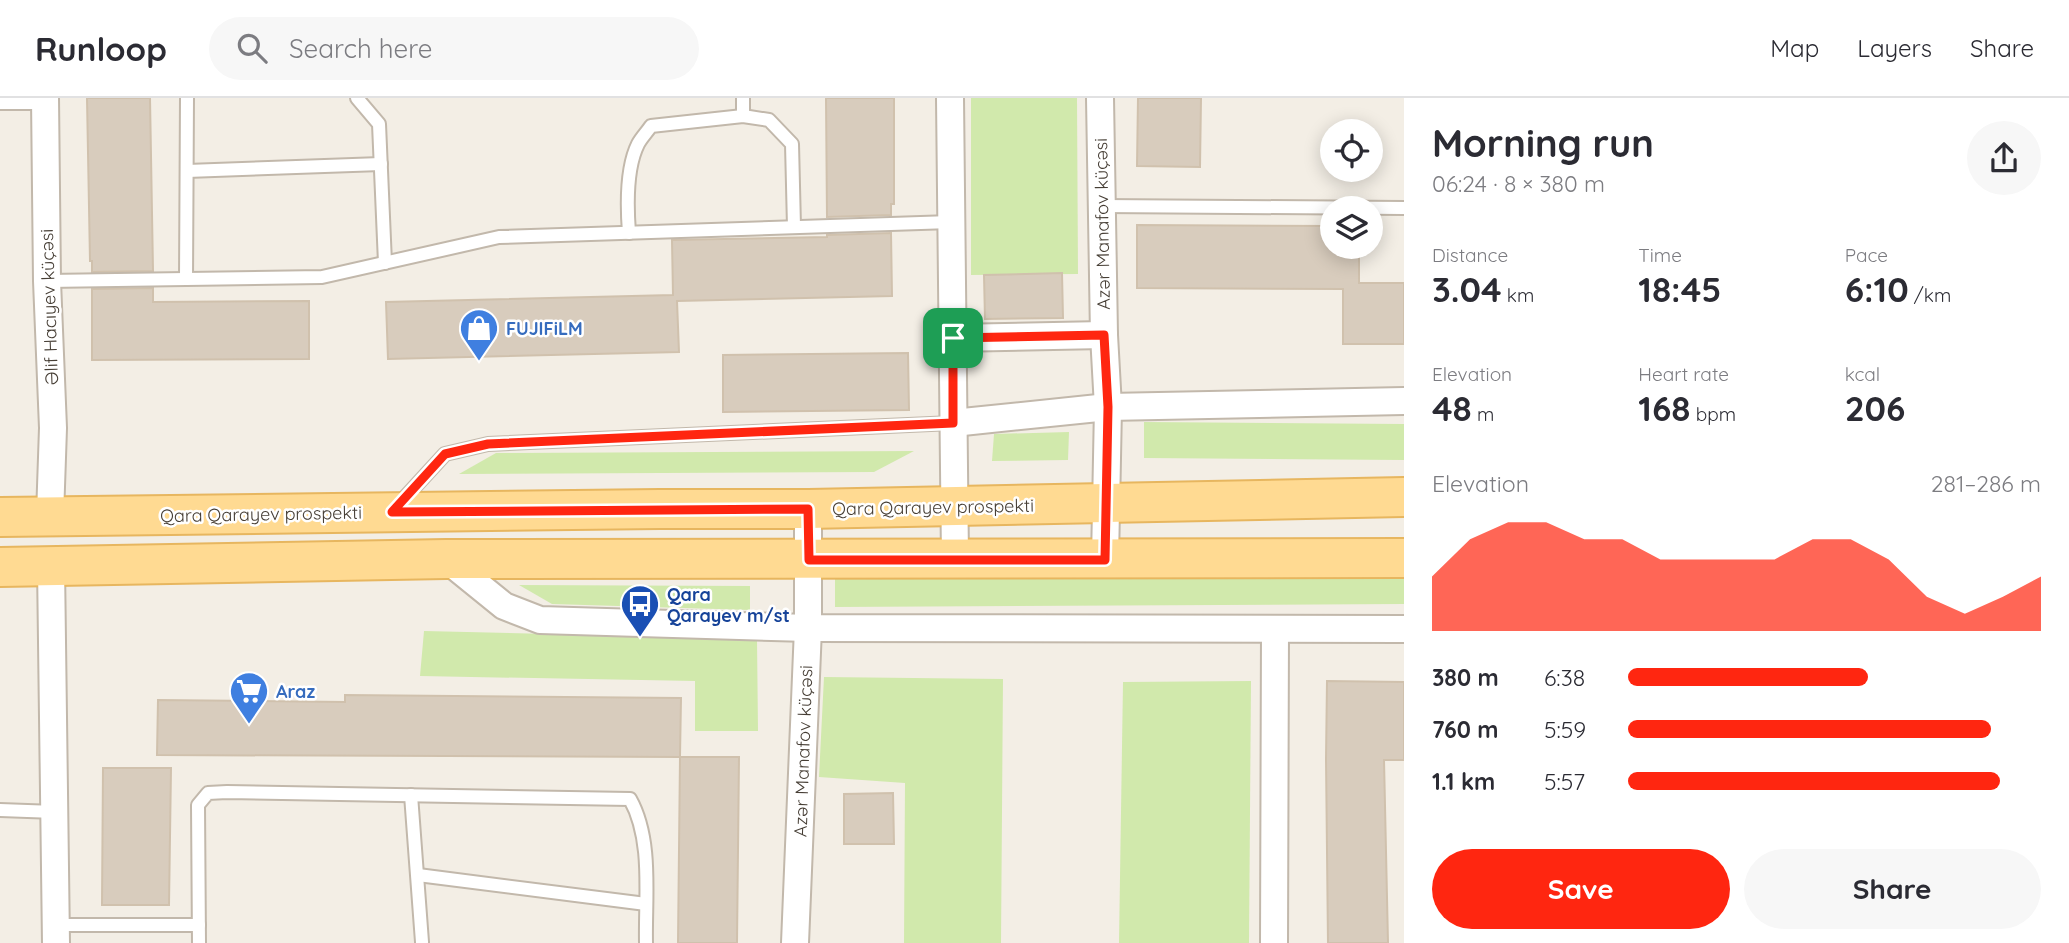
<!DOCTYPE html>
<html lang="en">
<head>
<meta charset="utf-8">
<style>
  body { margin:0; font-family:Quicksand,sans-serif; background:#f7f7f7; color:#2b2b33; height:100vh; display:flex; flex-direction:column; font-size:26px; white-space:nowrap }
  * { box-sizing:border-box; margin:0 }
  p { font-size:23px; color:#7c7c81 }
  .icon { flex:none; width:38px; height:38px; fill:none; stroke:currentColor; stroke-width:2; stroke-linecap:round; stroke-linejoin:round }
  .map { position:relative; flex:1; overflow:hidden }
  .drawer { display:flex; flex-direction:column; background:#fff; width:665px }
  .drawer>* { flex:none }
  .controls { position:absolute; left:1320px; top:21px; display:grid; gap:14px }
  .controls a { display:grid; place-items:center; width:63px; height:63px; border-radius:50%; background:#fff; box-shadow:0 4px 18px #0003; font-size:35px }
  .pin { position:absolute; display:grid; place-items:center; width:60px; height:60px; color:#fff; margin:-30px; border-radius:14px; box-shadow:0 4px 10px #0006 }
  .round { display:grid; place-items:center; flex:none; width:74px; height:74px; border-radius:37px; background:#f7f7f7 }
  .head { display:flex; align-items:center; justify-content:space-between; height:119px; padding:0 28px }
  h1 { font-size:38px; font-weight:700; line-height:52px }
  .figures { display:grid; grid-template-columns:repeat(3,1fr); gap:10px; height:119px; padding:7px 28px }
  .figures div { display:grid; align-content:center }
  .figures b { font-size:35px; font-weight:700 }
  .figures small { font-size:19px; font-weight:400 }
  .figures p { font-size:19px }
  .chart { height:196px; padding:14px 28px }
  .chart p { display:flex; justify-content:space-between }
  .chart svg { width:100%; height:126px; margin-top:7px; fill:#ff2610; opacity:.7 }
  .action { display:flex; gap:14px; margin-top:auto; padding:14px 28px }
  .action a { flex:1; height:80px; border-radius:42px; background:#ff2610; color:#fff; font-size:28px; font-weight:700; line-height:80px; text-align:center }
  .action a+a { background:#f7f7f7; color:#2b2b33 }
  ul { padding:0 28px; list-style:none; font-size:23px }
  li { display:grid; grid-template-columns:112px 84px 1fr; align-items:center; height:52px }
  li i { height:18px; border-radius:9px; background:#ff2610 }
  header { display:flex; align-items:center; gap:42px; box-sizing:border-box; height:98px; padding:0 35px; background:#fff; border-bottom:2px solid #e1e1e2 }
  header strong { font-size:33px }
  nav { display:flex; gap:38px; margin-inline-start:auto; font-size:24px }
  .search { width:490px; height:63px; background:#f7f7f7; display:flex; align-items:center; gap:18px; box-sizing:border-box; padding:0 24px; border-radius:38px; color:#7c7c81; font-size:26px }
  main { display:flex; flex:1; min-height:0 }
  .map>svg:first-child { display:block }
  .green { fill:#d1e9ac }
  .building { fill:#d8ccbd; stroke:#d0c1ad; stroke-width:2 }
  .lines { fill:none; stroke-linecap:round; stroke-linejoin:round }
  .lane-casing { stroke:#c2b8ab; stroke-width:16 }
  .street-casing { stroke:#c2b8ab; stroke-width:30 }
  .primary-casing { stroke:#e7b65f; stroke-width:42 }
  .lane { stroke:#fff; stroke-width:12 }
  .street { stroke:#fff; stroke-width:26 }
  .primary { stroke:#ffda92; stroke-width:38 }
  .route-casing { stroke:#fff; stroke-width:14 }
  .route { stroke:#ff2610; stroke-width:9 }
  .labels { text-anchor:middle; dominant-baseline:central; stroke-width:5; stroke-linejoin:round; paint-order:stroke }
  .street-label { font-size:18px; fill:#463e35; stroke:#fff }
  .shop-label { font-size:18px; font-weight:bold; fill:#366cbe; stroke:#fff; text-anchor:start }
  .transit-label { font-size:18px; font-weight:bold; fill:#164399; stroke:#fff; text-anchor:start }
</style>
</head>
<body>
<header>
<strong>Runloop</strong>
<div class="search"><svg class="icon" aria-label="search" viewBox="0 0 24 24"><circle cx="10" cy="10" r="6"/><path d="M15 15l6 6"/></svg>Search here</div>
<nav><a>Map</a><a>Layers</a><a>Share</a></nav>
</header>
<main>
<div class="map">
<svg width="1404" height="845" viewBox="0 0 1404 845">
  <rect width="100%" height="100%" fill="#f3eee5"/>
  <!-- green -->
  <g class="green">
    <polygon points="971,0 1077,0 1078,176 971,177"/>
    <polygon points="1144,324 1404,326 1404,362 1144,360"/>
    <polygon points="1069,334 1068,362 992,363 994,336"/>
    <polygon points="914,353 874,374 459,376 496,355"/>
    <polygon points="1404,466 1404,506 835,509 835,468"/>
    <polygon points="519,487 750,488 750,512 552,506"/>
    <polygon points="424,533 757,541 758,633 695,633 695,583 420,578"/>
    <polygon points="824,579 1003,581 1001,845 904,845 905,685 819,679"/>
    <polygon points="1251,583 1249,845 1119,845 1123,584"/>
  </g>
  <!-- building -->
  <g class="building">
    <polygon points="87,0 150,0 153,173 92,174 92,163 90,163"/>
    <polygon points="826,0 894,0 894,106 891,106 891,117 827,119"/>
    <polygon points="1138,0 1201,0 1200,69 1137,68"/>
    <polygon points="1137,127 1332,128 1332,149 1359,149 1359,185 1404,185 1404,246 1343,246 1343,191 1137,190"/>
    <polygon points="891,135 892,198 677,203 679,254 388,261 386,204 673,197 672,142 827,139 827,137"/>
    <polygon points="1062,175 1063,220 985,221 984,177"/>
    <polygon points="153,190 153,204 309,203 309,261 92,262 92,191"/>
    <polygon points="908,255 909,312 723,314 723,257"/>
    <polygon points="1327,583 1404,584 1404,662 1384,662 1388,845 1328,845 1326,661"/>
    <polygon points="345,597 681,600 680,659 157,657 158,602 345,604"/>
    <polygon points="680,659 739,659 737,845 678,845"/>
    <polygon points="103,670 171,670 169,807 102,807"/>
    <polygon points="893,695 894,746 844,746 844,696"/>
  </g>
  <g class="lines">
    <!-- lane casing -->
    <g class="lane-casing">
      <g id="lane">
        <polyline points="357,0 379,26 385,165"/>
        <polyline points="0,5 45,5"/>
        <polyline points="743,18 743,0"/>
        <polyline points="187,73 381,66"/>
        <polyline points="1102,108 1404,110"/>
        <path d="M629,135c-2,-26 -3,-65 9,-89 3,-6 9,-12 13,-18l92,-10 26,4 23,24 2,83"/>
        <polyline points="186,181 187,0"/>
        <polyline points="47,183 322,179 499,139 951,124"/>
        <polyline points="399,406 445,356 488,346 953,325"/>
        <polyline points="411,697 422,844"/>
        <polyline points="0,712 55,714"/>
        <polyline points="418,777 646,806"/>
        <polyline points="56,827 199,827"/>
        <path d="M199,845l-1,-138 10,-12 19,-1 403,7c23,41 15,98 16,144"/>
      </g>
    </g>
    <!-- street casing -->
    <g class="street-casing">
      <g id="street">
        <polyline points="45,0 47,183 53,330 50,418"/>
        <polyline points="950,0 955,461"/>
        <polyline points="1100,0 1104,237 1108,309 1105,462"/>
        <polyline points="953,240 1104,237"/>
        <polyline points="953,325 1108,309 1404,303"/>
        <polyline points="446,461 504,508 540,522 808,530 1404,531"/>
        <polyline points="51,468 56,845"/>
        <polyline points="795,845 808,530 808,411"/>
        <polyline points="1274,845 1275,532"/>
      </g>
    </g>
    <!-- primary casing -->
    <g class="primary-casing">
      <g id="primary">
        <polyline points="0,419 660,411 808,411 1404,399"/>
        <polyline points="0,469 446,461 1404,460"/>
      </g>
    </g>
    <!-- lane -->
    <use href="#lane" class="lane"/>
    <!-- street -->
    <use href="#street" class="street"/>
    <!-- primary -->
    <use href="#primary" class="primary"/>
  </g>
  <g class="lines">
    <!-- route casing -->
    <g class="route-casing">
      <polygon id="route" points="1104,237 1108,309 1105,462 809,462 808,411 392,414 445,356 488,346 953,325 953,240"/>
    </g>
    <!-- route -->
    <use href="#route" class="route"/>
  </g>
  <!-- icons -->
  <defs>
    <g id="shop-pin" transform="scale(2.0125)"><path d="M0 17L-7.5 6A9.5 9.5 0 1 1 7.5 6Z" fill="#3f7fe0" stroke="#fff"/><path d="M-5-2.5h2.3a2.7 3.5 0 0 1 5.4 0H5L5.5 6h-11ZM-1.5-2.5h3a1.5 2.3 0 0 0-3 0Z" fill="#fff"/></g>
    <g id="bus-pin" transform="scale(2.0125)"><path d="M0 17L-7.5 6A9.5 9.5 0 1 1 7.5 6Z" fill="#1a4fb4" stroke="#fff"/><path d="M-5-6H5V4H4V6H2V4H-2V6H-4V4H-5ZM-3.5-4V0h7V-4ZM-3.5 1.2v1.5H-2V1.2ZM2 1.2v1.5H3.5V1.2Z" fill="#fff"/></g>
    <g id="supermarket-pin" transform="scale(2.0125)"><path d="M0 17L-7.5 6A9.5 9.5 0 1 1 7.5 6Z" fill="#3f7fe0" stroke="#fff"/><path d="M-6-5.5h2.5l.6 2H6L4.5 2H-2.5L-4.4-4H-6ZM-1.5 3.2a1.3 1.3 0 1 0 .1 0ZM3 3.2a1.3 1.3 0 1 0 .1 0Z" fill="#fff"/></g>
  </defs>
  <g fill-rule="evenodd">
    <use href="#shop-pin" x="479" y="230"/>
    <use href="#bus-pin" x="640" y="506"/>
    <use href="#supermarket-pin" x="249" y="593"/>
  </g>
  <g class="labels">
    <!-- street labels -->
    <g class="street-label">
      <text transform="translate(1102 126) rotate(-91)">Azər Manafov küçəsi</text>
      <text transform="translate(49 209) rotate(-92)">Əlif Hacıyev küçəsi</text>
      <text transform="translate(933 409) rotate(-1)">Qara Qarayev prospekti</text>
      <text transform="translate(261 416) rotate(-1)">Qara Qarayev prospekti</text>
      <text transform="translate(803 653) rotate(-88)">Azər Manafov küçəsi</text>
    </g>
    <!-- shop labels -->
    <g class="shop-label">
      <text x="506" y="230">FUJIFiLM</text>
      <text x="276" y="593">Araz</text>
    </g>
    <!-- transit labels -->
    <g class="transit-label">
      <text x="667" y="496">Qara<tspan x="667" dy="21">Qarayev m/st</tspan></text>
    </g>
  </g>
</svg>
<div class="controls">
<a><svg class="icon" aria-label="locate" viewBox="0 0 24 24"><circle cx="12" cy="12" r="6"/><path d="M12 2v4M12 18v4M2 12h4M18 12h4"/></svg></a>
<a><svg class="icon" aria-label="layers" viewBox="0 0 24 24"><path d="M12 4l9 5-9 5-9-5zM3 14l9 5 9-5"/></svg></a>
</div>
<div class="pin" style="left:953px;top:240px;background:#1e9e55"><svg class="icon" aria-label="arrive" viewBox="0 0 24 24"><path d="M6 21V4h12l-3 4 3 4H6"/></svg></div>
</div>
<section class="drawer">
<div class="head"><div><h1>Morning run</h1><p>06:24 · 8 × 380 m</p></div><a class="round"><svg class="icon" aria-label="share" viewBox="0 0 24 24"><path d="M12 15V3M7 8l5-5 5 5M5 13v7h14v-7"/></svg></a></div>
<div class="figures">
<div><p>Distance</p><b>3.04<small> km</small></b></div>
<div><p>Time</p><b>18:45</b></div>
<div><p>Pace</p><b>6:10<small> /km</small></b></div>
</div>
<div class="figures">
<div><p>Elevation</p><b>48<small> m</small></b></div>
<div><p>Heart rate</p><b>168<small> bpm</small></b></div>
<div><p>kcal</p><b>206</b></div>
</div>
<div class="chart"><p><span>Elevation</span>281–286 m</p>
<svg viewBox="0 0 160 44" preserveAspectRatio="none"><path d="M0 44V25L10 12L20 6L30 6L40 12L50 12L60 19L70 19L80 19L90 19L100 12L110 12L120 19L130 32L140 38L150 32L160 25V44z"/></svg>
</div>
<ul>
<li><b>380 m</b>6:38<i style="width:58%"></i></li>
<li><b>760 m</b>5:59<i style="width:88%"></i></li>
<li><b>1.1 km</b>5:57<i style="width:90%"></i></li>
</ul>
<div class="action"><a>Save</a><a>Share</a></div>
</section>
</main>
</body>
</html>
